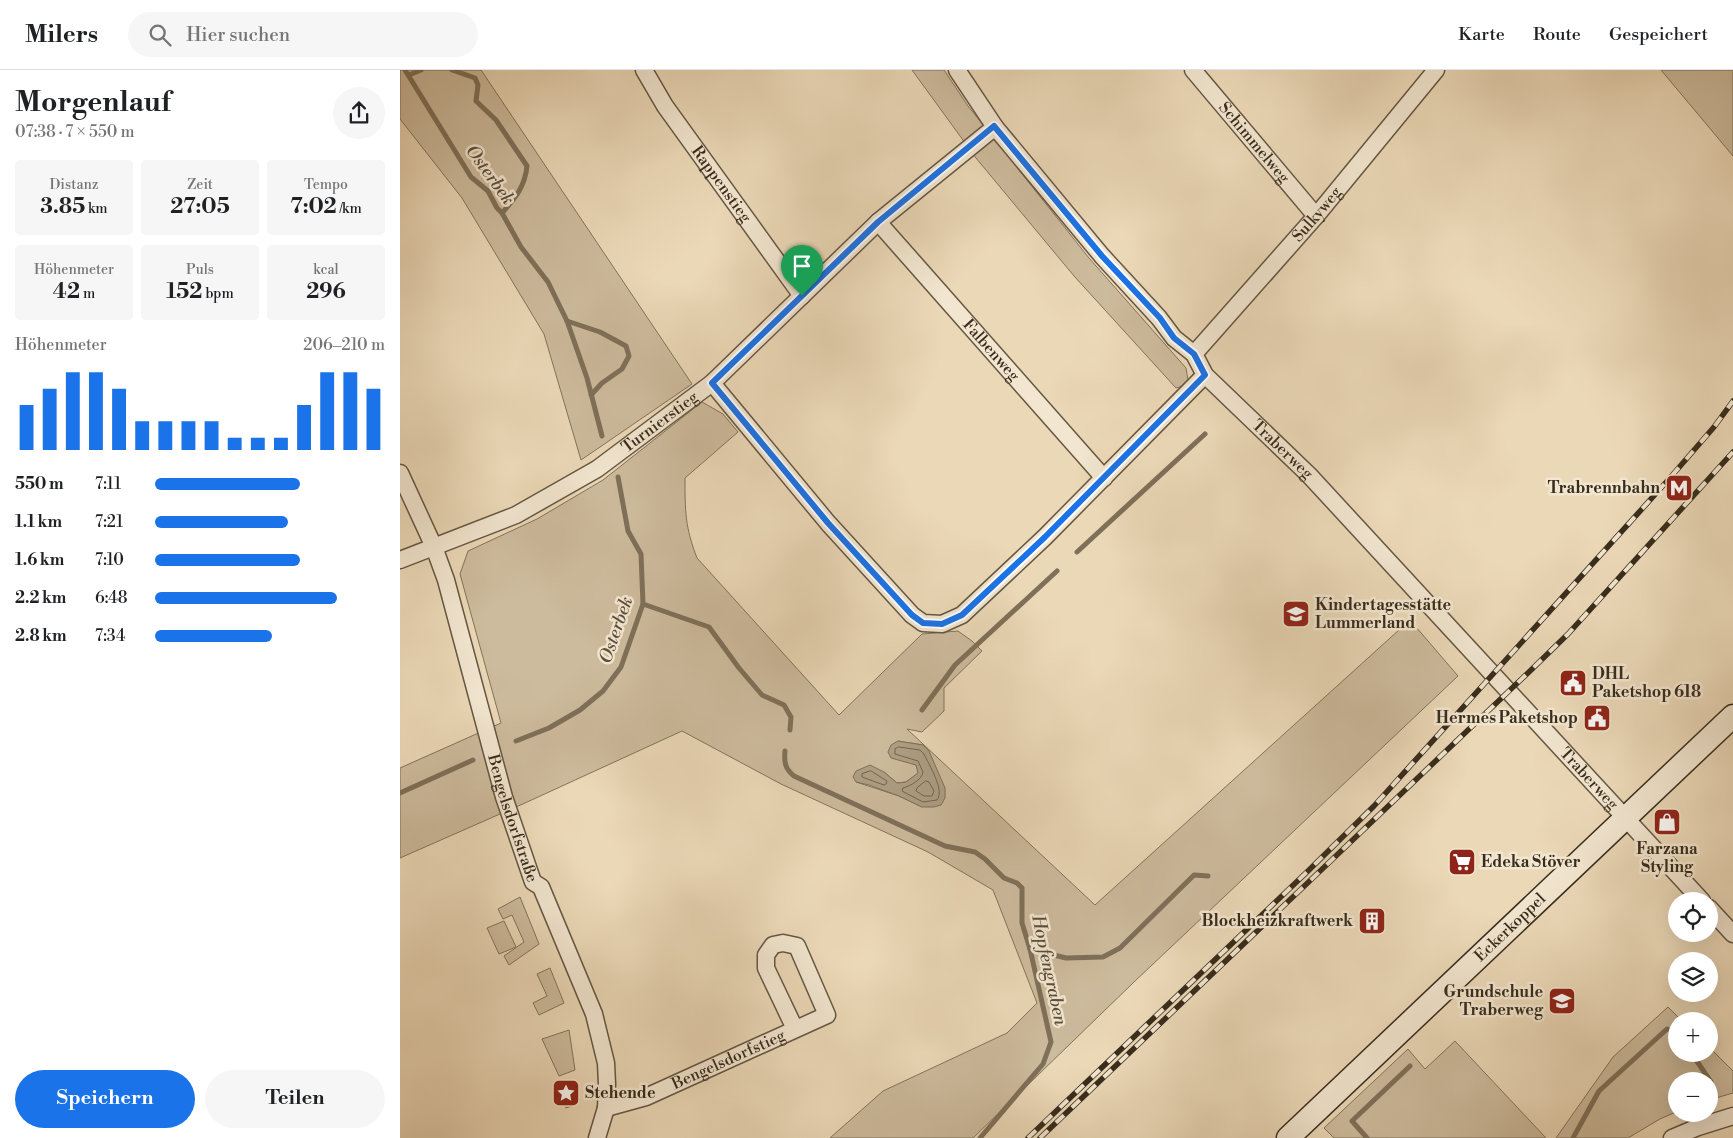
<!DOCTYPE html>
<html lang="de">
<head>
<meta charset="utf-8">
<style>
  body { margin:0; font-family:"Libre Bodoni",serif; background:#f6f6f6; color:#202124; height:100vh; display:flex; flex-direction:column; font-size:19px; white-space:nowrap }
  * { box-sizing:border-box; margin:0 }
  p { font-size:16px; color:#757577 }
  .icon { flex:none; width:28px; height:28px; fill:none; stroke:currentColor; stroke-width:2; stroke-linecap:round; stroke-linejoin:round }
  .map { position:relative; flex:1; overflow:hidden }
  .drawer { display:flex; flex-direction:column; background:#fff; width:400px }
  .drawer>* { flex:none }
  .tools { position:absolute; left:1268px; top:822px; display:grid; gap:10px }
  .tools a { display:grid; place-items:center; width:50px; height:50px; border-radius:50%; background:#fff; box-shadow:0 5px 20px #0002; font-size:25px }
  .pin { position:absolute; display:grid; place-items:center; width:42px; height:42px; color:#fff; margin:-51px -21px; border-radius:50% 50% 50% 0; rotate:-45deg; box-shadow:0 0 5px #0007 }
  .pin .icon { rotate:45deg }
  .round { display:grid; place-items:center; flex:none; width:52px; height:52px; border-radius:26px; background:#f6f6f6 }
  .head { display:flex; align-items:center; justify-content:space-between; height:85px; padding:0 15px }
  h1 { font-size:28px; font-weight:700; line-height:38px }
  .stats { display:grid; grid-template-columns:repeat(3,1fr); gap:8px; height:85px; padding:5px 15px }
  .stats div { display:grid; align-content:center; border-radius:5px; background:#f6f6f6; text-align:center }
  .stats b { font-size:21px; font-weight:700 }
  .stats small { font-size:14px; font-weight:400 }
  .stats p { font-size:14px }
  .chart { height:140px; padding:10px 15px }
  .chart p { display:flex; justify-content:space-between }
  .chart svg { width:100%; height:90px; margin-top:5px; stroke:#1a73e8; stroke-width:6 }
  .cta { display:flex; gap:10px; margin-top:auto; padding:10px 15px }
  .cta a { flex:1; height:58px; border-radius:30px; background:#1a73e8; color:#fff; font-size:20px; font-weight:700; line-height:58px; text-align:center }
  .cta a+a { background:#f6f6f6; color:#202124 }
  ul { padding:0 15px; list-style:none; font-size:16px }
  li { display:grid; grid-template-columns:80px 60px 1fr; align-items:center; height:38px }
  li i { height:12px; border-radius:6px; background:#1a73e8 }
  header { display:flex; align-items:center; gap:30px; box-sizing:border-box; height:70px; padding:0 25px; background:#fff; border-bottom:1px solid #e0e0e0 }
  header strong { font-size:24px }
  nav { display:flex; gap:28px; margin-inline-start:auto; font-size:18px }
  .search { width:350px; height:45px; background:#f6f6f6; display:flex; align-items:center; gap:12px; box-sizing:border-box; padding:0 18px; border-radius:28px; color:#757577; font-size:19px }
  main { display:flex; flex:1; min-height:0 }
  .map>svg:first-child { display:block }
  .green { fill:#cdbb9d; stroke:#82745c; fill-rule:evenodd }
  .water { fill:#ae9e82; stroke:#7f7059 }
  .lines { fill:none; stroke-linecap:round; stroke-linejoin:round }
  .shore { stroke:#73654f; stroke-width:1 }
  .stream { stroke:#7f7059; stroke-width:5 }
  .street-casing { stroke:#655743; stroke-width:19 }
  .secondary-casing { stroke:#382c1c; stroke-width:25 }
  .street { stroke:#f2e6d0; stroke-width:16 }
  .secondary { stroke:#f2e6d0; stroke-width:22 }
  .rail-casing { stroke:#382c1c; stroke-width:5.5 }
  .rail { stroke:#f2e6d0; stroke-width:4; stroke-dasharray:11; stroke-linecap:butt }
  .route-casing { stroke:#fff; stroke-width:10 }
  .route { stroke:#1a73e8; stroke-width:6 }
  .labels { text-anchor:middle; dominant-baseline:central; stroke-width:5; stroke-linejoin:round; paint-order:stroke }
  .street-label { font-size:16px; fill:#382c1c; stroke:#f2e6d0 }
  .poi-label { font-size:16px; font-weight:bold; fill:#382c1c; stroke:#f2e6d0; text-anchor:end }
  .water-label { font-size:18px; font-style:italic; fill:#5b4e3b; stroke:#f2e6d0 }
</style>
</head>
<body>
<header>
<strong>Milers</strong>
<div class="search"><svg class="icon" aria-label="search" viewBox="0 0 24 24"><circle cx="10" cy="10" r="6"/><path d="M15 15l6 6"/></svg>Hier suchen</div>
<nav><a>Karte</a><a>Route</a><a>Gespeichert</a></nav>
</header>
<main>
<section class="drawer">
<div class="head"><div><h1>Morgenlauf</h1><p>07:38 · 7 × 550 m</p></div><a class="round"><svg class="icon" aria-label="share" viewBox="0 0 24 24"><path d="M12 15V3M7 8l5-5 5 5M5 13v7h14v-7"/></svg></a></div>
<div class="stats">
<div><p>Distanz</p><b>3.85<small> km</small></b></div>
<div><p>Zeit</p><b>27:05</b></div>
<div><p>Tempo</p><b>7:02<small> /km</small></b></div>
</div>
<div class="stats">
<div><p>Höhenmeter</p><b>42<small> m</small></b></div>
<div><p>Puls</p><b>152<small> bpm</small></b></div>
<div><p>kcal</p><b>296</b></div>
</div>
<div class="chart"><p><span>Höhenmeter</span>206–210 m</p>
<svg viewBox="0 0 160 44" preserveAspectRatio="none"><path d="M5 44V22M15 44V14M25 44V6M35 44V6M45 44V14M55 44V30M65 44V30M75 44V30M85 44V30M95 44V38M105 44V38M115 44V38M125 44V22M135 44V6M145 44V6M155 44V14"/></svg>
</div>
<ul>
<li><b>550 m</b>7:11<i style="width:63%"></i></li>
<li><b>1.1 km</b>7:21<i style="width:58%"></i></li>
<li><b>1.6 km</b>7:10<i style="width:63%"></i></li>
<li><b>2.2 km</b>6:48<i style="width:79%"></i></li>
<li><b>2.8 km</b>7:34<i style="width:51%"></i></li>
</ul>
<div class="cta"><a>Speichern</a><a>Teilen</a></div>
</section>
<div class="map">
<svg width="1333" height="1068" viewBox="0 0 1333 1068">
  <rect width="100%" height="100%" fill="#ebd8b7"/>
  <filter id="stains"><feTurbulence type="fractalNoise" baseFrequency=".004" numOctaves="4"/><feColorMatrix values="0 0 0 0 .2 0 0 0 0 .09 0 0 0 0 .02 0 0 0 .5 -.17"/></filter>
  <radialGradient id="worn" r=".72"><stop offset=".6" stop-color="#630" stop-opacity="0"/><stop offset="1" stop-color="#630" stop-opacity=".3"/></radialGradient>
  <!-- green -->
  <g class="green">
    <polygon points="0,0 81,0 292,314 181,390 144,264 62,128 0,49"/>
    <polygon points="512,0 544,0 568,36 689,188 786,298 788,310 783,316 776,318 674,206 576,88"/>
    <polygon points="1261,0 1333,0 1333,86"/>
    <path d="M302,332l21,12 15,18 -53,46c0,33 0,49 12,80l142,157 83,-81 36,-3 14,10 10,10 -38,37v23l-22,21 -15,-3 188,176 315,-285 48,56 -324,306 -161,156h-143l53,-47 124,-58 30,-30 -44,-113 -65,-38 -147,-68 -99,-53 -157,72 -125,55v-90l101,-45 -41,-149 8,-23 69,-32 66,-39zM498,671c8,2 17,2 24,4 17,6 3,49 0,62l-23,-11 -43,-14 28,-10 13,11 9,-1 13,-9 -3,-8 -8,-3z"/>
    <polygon points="120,827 139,874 109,895 104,886 124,872 112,845 103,849 98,839"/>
    <polygon points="104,851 116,877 99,884 87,858"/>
    <polygon points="150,898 164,933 139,945 133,933 147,926 137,904"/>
    <polygon points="1268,937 1282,951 1276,951 1276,984 1309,984 1309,977 1333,1001 1333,1023 1309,1030 1309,1011 1276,1011 1276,1042 1260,1049 1228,1068 1156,1068 1213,987"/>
    <polygon points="169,960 175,1000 159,1006 142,969"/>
    <polygon points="1055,971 1146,1068 934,1068 924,1058 1008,979 1025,999"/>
    <polygon points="177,1015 177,1034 166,1038 158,1023"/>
  </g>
  <!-- water -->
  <polygon class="water" points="498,671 523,675 529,681 545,718 545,728 541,735 534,737 522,737 499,726 469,715 456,712 453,707 456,701 470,695 484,702 497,713 506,712 518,703 516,695 491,688 488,682 491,675"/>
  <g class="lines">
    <!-- shore -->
    <g class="shore">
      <path d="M499,677l21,3 4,4c5,11 21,36 13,46l-14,2 -21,-11 1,-3c7,-2 19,-8 20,-16l-5,-11 -23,-7v-5z"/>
      <polygon points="471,701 487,711 486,714 484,715 462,707 462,704"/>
      <polygon points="526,711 529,712 534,721 532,726 524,726 516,721 517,718"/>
    </g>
    <!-- stream -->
    <g class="stream">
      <polyline points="5,0 71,107 88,121 97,138 102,143 121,177 148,212 167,251 187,308 202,366"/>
      <path d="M52,0l23,8 3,7 -2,16 20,19 31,46c-2,21 -12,32 -25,47"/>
      <polyline points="9,5 21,0"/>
      <polyline points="167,251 200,262 226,276 229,286 222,299 202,313 191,325"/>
      <polyline points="677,482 805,364"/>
      <polyline points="243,534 309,557 339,598 362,625 384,635 391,647 390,660"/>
      <polyline points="522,640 555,595 657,501"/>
      <polyline points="116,671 149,658 180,640 203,621 221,597 243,534 241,484 228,461 218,407"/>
      <path d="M385,681c-1,11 0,18 9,25l151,70 30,6 10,7 19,19 13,5 5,5v35l8,26 21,93 -8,22 -63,74"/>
      <polyline points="0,723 73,690"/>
      <polyline points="630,879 666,888 703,887 720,878 794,805 808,806"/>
      <polyline points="1292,984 1311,1012"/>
      <polyline points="967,1068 952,1051 1010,996"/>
      <polyline points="1173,1068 1199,1021 1267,959 1276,962"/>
    </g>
    <!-- street casing -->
    <g class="street-casing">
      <g id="street">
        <path id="s1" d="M244,0l21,36 137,190"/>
        <path id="s2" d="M557,0l38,57 107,129 57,62 15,20 20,16 11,21 104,100 393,426"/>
        <path id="s3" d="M793,0l123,146"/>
        <path id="s4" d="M478,152l226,256"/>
        <path id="s5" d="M794,284l122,-138 120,-146"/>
        <polyline points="312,313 428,453 512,545 523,553 542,554 562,545 645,467 805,305"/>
        <path id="s6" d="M0,403l34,74 12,33 58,217 29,85 8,5 53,127 12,49 1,21 -1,24 -9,30"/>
        <path id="s7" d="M0,490l116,-45 81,-46 115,-86 166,-161 117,-95"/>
        <polyline points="1309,838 1333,864"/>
        <path id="s8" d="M206,1038l40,-11 181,-82 -30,-69 -14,-3 -10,2 -7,10v13l29,61"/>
        <polyline points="1272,1068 1298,1057 1333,1046"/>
      </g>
    </g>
    <!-- secondary casing -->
    <g class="secondary-casing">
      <g id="secondary">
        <path id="s9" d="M888,1068l445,-422"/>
      </g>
    </g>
    <!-- street -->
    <use href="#street" class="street"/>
    <!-- secondary -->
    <use href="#secondary" class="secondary"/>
    <!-- rail casing -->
    <g class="rail-casing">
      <g id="rail">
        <polyline points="628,1068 908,801 974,736 1269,409 1314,357 1333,331"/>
        <polyline points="640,1068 1130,601 1168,564 1333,382"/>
      </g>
    </g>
    <!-- rail -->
    <use href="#rail" class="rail"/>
  </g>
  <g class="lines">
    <!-- route casing -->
    <g class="route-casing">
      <polygon id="route" points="594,56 702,186 760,248 774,268 794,284 805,305 645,467 562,545 542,554 523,553 512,545 428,453 312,313 478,152"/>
    </g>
    <!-- route -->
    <use href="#route" class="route"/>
  </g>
  <!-- icons -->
  <defs>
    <g id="metro-square" transform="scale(1.4375)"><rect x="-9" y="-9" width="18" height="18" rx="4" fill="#8f2418" stroke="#f2e6d0"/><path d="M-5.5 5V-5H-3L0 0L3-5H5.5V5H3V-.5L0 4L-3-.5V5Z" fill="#fff"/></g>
    <g id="school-square" transform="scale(1.4375)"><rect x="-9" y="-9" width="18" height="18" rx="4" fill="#8f2418" stroke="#f2e6d0"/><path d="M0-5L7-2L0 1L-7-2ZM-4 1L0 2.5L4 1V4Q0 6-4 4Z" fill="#fff"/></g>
    <g id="civic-square" transform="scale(1.4375)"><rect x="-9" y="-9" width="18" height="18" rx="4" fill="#8f2418" stroke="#f2e6d0"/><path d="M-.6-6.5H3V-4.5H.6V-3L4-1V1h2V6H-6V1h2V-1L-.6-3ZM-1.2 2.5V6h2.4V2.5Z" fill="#fff"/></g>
    <g id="shop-square" transform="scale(1.4375)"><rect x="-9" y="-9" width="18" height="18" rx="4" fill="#8f2418" stroke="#f2e6d0"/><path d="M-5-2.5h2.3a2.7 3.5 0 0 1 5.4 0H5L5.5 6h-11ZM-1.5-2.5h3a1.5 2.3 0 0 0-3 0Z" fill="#fff"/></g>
    <g id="supermarket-square" transform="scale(1.4375)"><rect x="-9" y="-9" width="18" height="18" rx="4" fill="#8f2418" stroke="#f2e6d0"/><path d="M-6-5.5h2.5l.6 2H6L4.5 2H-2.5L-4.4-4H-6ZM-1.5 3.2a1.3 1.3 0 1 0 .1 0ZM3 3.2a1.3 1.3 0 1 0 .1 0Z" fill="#fff"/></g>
    <g id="building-square" transform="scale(1.4375)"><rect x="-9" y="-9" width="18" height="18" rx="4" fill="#8f2418" stroke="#f2e6d0"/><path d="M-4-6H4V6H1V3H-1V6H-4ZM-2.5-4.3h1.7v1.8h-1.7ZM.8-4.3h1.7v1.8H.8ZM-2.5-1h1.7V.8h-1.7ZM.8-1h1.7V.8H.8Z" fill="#fff"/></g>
    <g id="sight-square" transform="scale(1.4375)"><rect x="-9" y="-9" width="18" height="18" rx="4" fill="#8f2418" stroke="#f2e6d0"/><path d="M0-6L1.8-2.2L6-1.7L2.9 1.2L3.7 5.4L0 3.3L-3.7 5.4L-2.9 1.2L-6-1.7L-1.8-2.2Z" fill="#fff"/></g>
  </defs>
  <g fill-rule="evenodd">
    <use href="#metro-square" x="1279" y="418"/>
    <use href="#school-square" x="896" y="544"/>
    <use href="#civic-square" x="1173" y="613"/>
    <use href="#civic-square" x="1197" y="648"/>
    <use href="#shop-square" x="1267" y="752"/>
    <use href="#supermarket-square" x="1062" y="792"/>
    <use href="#building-square" x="972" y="851"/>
    <use href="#school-square" x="1162" y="931"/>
    <use href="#sight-square" x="166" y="1023"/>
  </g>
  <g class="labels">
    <!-- street labels -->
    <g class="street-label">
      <text stroke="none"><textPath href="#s3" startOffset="95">Schimmelweg</textPath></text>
      <text stroke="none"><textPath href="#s1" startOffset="138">Rappenstieg</textPath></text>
      <text stroke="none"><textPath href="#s5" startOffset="186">Sulkyweg</textPath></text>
      <text stroke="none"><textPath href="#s4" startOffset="171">Falbenweg</textPath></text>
      <text stroke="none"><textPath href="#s7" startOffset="296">Turnierstieg</textPath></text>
      <text stroke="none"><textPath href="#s2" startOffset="502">Traberweg</textPath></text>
      <text stroke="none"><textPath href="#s2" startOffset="952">Traberweg</textPath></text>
      <text stroke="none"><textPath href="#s6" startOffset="364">Bengelsdorfstraße</textPath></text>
      <text stroke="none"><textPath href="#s9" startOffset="306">Eckerkoppel</textPath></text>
      <text stroke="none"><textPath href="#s8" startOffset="132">Bengelsdorfstieg</textPath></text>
    </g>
    <!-- poi labels -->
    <g class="poi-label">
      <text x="1260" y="418">Trabrennbahn</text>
      <text x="915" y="535" text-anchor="start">Kindertagesstätte<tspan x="915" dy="18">Lummerland</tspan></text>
      <text x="1192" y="604" text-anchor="start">DHL<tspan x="1192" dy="18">Paketshop 618</tspan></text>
      <text x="1178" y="648">Hermes Paketshop</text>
      <text x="1267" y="779" text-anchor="middle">Farzana<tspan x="1267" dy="18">Styling</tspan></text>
      <text x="1081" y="792" text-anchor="start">Edeka Stöver</text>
      <text x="953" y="851">Blockheizkraftwerk</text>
      <text x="1143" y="922">Grundschule<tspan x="1143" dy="18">Traberweg</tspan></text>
      <text x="185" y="1023" text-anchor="start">Stehende</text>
    </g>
    <!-- water labels -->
    <g class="water-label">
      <text transform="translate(90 105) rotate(54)">Osterbek</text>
      <text transform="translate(216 560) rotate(-71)">Osterbek</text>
      <text transform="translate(649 900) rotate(78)">Hopfengraben</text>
    </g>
  </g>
  <rect width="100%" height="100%" filter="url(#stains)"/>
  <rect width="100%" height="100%" fill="url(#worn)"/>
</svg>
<div class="tools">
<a><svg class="icon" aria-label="locate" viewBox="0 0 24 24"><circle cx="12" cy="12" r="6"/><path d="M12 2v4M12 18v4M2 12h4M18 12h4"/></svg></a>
<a><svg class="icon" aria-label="layers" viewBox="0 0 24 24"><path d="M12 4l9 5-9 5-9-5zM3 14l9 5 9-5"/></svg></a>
<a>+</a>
<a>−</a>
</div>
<div class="pin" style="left:402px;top:226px;background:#1e9e55"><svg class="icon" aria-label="arrive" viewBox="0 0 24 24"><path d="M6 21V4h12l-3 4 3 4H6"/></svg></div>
</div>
</main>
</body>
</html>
